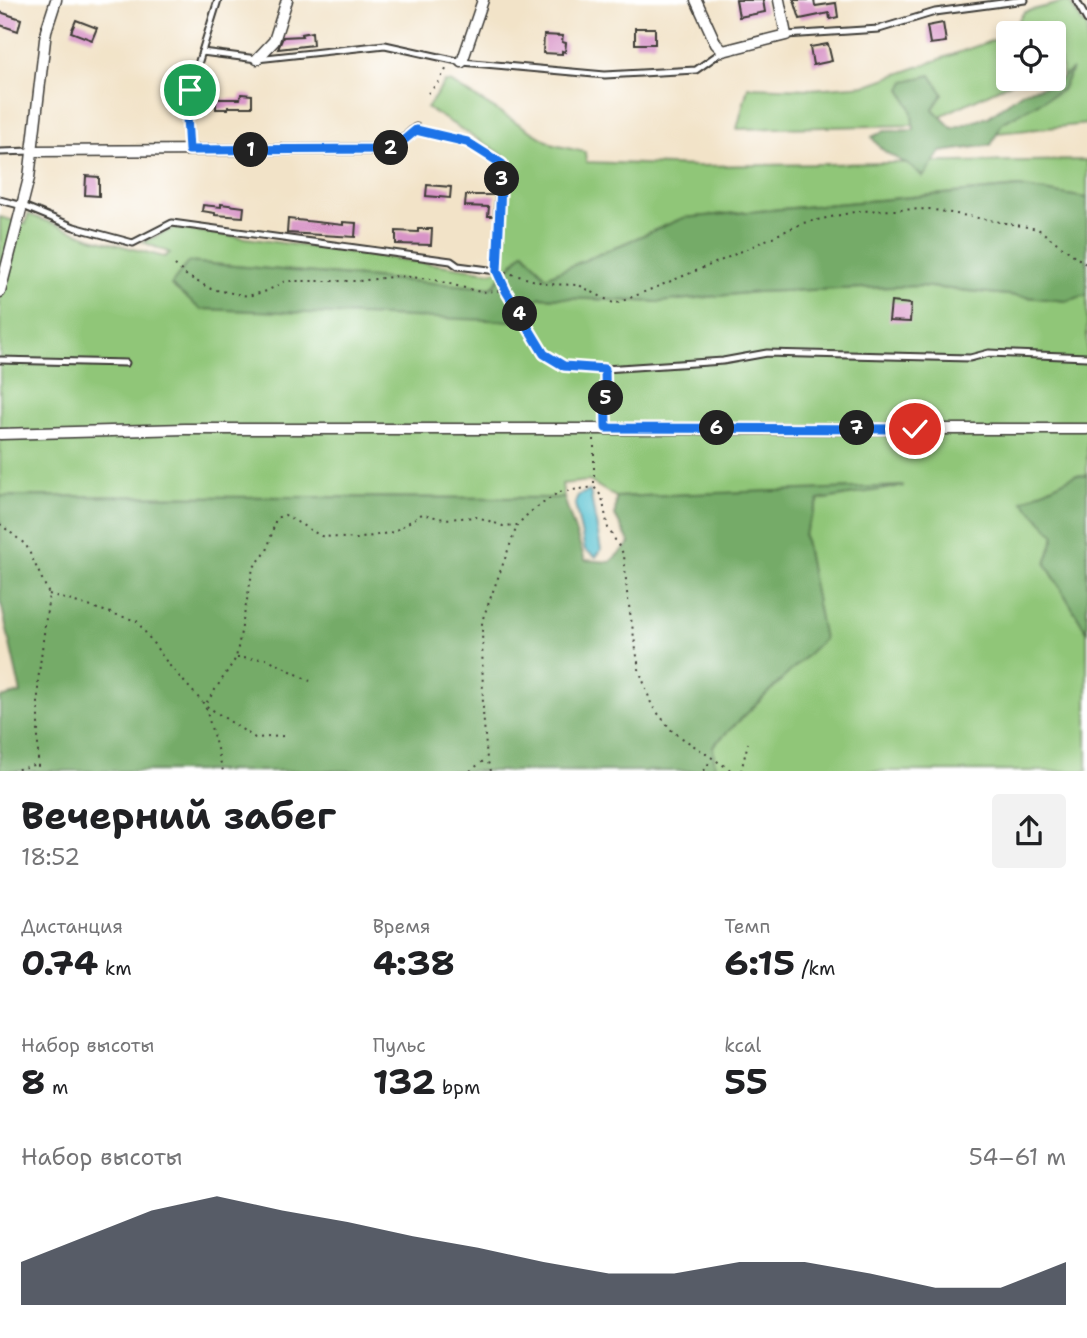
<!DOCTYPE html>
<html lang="ru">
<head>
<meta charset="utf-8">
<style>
  body { margin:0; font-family:"Shantell Sans",sans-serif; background:#f2f2f2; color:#202124; height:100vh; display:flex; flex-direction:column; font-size:26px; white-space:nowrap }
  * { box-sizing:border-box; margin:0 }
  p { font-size:23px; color:#757577 }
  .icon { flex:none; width:38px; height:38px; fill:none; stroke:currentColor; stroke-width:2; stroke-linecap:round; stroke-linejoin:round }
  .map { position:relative; height:771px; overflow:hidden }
  .details { display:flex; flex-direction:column; background:#fff; flex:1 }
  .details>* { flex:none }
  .buttons { position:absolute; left:996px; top:21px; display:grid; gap:14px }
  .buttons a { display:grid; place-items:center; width:70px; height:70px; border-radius:7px; background:#fff; box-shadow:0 4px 10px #0003; font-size:35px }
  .pin { position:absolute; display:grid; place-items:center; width:60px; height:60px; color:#fff; margin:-30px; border:4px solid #fff; border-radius:50%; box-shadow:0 2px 7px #0007 }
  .km { position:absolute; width:35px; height:35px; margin:-18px; border-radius:50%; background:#222; color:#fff; font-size:19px; line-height:35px; text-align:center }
  .round { display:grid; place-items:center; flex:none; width:74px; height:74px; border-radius:7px; background:#f2f2f2 }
  .summary { display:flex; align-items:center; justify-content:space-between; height:119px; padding:0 21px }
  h1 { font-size:38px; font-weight:700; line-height:52px }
  .figures { display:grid; grid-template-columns:repeat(3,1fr); gap:10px; height:119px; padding:7px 21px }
  .figures div { display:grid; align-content:center }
  .figures b { font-size:35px; font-weight:700 }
  .figures small { font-size:19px; font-weight:400 }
  .figures p { font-size:19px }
  .chart { height:196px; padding:14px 21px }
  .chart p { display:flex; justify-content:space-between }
  .chart svg { width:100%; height:126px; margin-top:7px; fill:#111827; opacity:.7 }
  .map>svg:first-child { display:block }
  .green { fill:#90c678; stroke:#56714a; stroke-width:2 }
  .forest { fill:#74ab68; stroke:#486442; stroke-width:2 }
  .water { fill:#56c1d0; stroke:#396e76; stroke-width:2 }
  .building { fill:#d894c7 }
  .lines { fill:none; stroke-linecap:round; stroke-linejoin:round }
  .service-casing { stroke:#3c3a36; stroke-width:9 }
  .minor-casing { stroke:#3c3a36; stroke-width:13 }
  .path { stroke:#3c3a36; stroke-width:2; stroke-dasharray:2 5; stroke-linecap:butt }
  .service { stroke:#fff; stroke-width:5 }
  .minor { stroke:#fff; stroke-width:10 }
  .route-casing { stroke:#fff; stroke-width:14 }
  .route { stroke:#1a73e8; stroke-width:9 }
</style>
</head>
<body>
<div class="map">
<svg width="1087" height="771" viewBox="0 0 1087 771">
  <rect width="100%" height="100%" fill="#fff"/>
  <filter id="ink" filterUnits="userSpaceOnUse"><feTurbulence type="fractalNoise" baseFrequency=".0143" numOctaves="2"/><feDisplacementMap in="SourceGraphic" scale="14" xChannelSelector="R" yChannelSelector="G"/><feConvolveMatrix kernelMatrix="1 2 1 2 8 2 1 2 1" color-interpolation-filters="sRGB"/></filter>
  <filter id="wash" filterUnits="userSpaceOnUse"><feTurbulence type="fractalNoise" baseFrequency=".00686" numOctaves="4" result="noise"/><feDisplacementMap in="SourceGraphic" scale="28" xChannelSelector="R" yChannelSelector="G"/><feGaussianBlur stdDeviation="1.57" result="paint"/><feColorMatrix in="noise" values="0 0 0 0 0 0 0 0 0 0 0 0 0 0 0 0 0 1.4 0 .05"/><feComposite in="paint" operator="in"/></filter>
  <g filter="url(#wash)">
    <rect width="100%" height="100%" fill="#f2e3c8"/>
    <!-- green -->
    <g class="green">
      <polygon points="1069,1 1083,24 1087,23 1087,124 996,133 1002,123 1064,82 1060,59 1054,62 1054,33 1010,33 1024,12"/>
      <polygon points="1008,35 1008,79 1019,79 921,125 737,129 748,87 811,89 867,85"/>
      <polygon points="445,82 450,82 554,145 585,152 586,162 698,166 1087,160 1087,198 1019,187 683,218 546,277 524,252 491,288 189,262 539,297 659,302 757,292 920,286 1066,301 1087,295 1087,476 1076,475 1046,564 1087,632 1087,771 715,771 712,746 823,639 804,535 819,500 895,487 616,497 589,481 562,484 564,498 0,496 0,217 26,224 28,214 92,238 164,257 170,253 143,242 174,228 491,272 504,268 510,159 427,108"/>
    </g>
    <!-- forest -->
    <g class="forest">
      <path d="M1072,69l-10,21 -60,33 -11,22 -50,7 -18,25c-18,-20 -36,-16 -51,-40l12,-6 30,-1 -3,-21 -10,-20 4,-8 26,-6 12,19 -10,15 19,19 36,-11 36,-26 31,-7z"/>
      <polygon points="1019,187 1087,198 1087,295 1066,301 920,286 757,292 659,302 540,297 513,321 200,309 171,285 188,262 491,288 524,251 546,277 683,218"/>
      <polygon points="1076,475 1087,476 1087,632 1046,564 1055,535 1022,501"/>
      <polygon points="904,486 819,500 804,535 824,639 713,746 715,771 0,771 0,698 21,693 0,599 0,496 564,498 585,560 610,562 630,543 615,516 616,497"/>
    </g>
    <!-- water -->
    <polygon class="water" points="590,491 601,550 596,557 585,550 575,504 578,495"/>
    <g id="blocks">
      <!-- building -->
      <g class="building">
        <polygon points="736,0 763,0 765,12 739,17"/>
        <polygon points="794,0 814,0 815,6 836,3 838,17 830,19 829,13 800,19"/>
        <polygon points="0,12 21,19 18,31 0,25"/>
        <polygon points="76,20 97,28 92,40 71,32"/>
        <polygon points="943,23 946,42 930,44 927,26"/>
        <rect x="635" y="28" width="20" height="16"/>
        <polygon points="312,32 313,45 278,49 283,37 302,36 301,34"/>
        <polygon points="544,35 563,36 562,42 566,43 565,52 562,51 562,54 543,53"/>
        <polygon points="828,44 832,61 813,65 810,47"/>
        <polygon points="241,94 252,95 252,107 228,107 228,109 216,109 216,99 240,99"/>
        <polygon points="86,176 99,177 99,196 85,195"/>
        <polygon points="427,185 451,187 450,198 426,196"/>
        <polygon points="466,195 495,195 494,216 488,216 489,207 465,206"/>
        <polygon points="221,204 244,207 243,217 215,215 215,213 202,211 203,205 221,207"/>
        <polygon points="288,219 343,225 343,222 356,223 355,237 287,233"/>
        <polygon points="418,229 432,229 431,245 396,244 396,231 418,232"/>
        <polygon points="891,302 911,304 910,322 889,321"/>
      </g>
    </g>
  </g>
  <g filter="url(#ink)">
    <use href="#blocks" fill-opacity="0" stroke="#3c3a36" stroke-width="2"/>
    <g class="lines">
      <!-- service casing -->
      <g class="service-casing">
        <g id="service">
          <polyline points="1076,0 1087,20"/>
          <polyline points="786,35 879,29 935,12 1025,0"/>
          <polyline points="202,52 257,59 385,45 462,62 605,75 696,70 723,51"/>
          <polyline points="416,129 467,142 502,164 497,271 506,291 544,354 563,366 605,369 606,428"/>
          <polyline points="189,150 187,117 172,109 173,99 190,90 218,0"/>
          <polyline points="0,152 32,151"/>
          <polyline points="0,200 23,206 74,227 133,243 172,223 451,261 458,266 497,271"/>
          <polyline points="0,360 126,363"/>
          <polyline points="605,369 723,361 767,353 970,358 989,353 1087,357"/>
        </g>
      </g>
      <!-- minor casing -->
      <g class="minor-casing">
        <g id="minor">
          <polyline points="696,0 716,44 723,51 786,35 779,0"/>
          <polyline points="257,59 274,41 287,0"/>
          <polyline points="462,62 483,0"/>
          <polyline points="32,151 387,149 398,145 416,129"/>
          <polyline points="0,292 29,178 46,31 56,0"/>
          <polyline points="0,434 185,429 1087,429"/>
        </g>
      </g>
      <!-- path -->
      <g class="path">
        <polyline points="428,93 438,83 448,66"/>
        <polyline points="175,265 187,276 211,289 248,296 267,291 285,281 359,281 399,276 431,279 480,292 499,291"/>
        <polyline points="505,272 546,284 579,285 615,304 720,261 803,223 859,211 929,209 1038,229 1087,265"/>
        <polyline points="594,439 594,487 602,497 608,528 624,555 627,593 639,669 652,706 673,732 732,771"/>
        <polyline points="0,524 26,545 49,594 38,681 38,771"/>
        <polyline points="49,594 137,621 169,665 205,705 223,771"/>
        <polyline points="237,658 268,659 310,681"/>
        <polyline points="283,736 255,738 205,705 236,658 253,568 267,551 276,518 285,515 321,536 357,539 393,532 422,514 444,519 478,517 503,526 517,525 529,513 559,492 594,487"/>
        <polyline points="11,771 37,764"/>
        <polyline points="470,771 486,759"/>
        <polyline points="491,771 487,759 483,712 482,621 517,526"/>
        <polyline points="704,771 711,760"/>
        <polyline points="741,771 748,743"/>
      </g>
      <!-- service -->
      <use href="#service" class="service"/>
      <!-- minor -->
      <use href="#minor" class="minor"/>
    </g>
  </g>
  <g class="lines" filter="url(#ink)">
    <!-- route casing -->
    <g class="route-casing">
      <polyline id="route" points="190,90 173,99 172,108 187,117 189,150 387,149 398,145 416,130 467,142 502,164 497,271 506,291 544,354 564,366 605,369 606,428 915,429"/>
    </g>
    <!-- route -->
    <use href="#route" class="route"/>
  </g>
</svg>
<div class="buttons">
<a><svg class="icon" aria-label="locate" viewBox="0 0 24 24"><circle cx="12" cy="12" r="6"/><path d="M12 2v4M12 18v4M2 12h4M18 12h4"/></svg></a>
</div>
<div class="pin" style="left:190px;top:90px;background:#1e9e55"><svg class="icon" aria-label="arrive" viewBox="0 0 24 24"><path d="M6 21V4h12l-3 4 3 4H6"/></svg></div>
<div class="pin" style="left:915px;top:429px;background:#d93025"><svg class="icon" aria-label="check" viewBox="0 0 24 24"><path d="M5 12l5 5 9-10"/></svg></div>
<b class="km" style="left:251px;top:150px">1</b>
<b class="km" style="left:391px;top:148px">2</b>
<b class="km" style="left:502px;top:179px">3</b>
<b class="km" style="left:520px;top:314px">4</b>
<b class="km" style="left:606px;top:398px">5</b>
<b class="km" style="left:717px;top:428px">6</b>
<b class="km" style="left:857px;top:428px">7</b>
</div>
<section class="details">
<div class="summary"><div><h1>Вечерний забег</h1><p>18:52</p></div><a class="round"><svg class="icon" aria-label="share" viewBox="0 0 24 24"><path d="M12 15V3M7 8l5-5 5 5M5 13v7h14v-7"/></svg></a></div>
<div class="figures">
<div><p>Дистанция</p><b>0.74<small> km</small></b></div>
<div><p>Время</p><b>4:38</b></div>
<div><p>Темп</p><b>6:15<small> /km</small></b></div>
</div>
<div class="figures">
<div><p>Набор высоты</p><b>8<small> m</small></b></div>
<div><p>Пульс</p><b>132<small> bpm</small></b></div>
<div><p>kcal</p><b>55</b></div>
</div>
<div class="chart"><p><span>Набор высоты</span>54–61 m</p>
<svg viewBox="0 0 160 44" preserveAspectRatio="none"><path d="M0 44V29L10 20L20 11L30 6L40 11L50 15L60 20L70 24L80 29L90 33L100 33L110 29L120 29L130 33L140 38L150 38L160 29V44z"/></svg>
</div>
</section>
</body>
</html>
